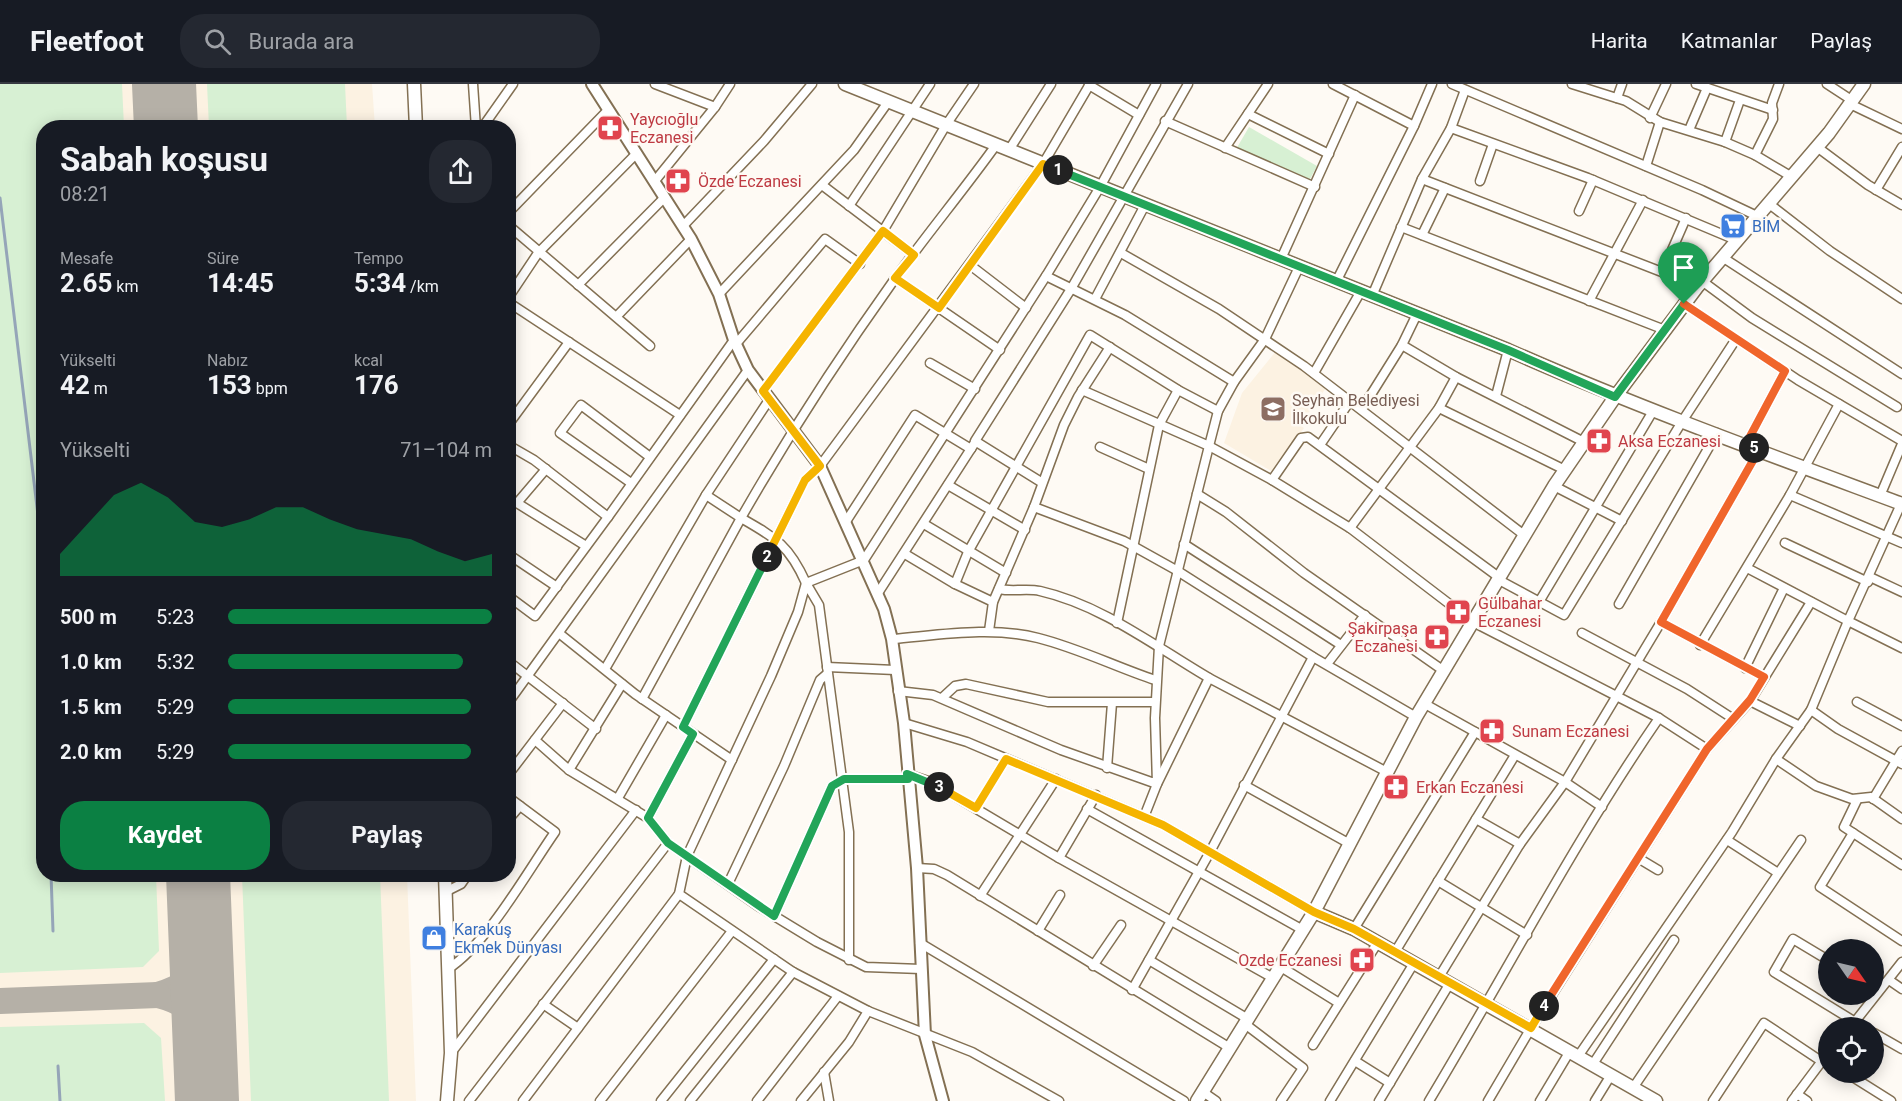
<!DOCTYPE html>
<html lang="tr">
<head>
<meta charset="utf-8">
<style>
  body { margin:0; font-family:Roboto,sans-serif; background:#242831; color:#f1f3f6; height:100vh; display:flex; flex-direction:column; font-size:22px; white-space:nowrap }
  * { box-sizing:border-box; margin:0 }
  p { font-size:20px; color:#9ea1a6 }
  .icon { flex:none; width:33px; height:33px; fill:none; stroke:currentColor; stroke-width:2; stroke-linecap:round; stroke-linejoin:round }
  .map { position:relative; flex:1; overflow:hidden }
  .panel { position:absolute; left:36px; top:36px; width:480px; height:762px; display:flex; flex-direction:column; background:#171b24; border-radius:24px; box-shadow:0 3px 15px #0003 }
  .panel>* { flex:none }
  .needle { width:39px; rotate:124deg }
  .buttons { position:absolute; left:1818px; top:855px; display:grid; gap:12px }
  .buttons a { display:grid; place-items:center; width:66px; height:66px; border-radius:50%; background:#171b24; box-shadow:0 3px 15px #0003; font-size:30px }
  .pin { position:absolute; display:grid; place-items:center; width:51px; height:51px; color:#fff; margin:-62px -26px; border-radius:50% 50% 50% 0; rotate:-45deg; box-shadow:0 0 6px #0007 }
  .pin .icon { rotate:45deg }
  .km { position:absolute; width:30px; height:30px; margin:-15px; border-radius:50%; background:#222; color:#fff; font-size:16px; line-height:30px; text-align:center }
  .round { display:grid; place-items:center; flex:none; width:63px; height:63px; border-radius:24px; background:#242831 }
  .head { display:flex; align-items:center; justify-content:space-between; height:102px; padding:0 24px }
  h1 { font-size:33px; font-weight:700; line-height:45px }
  .stats { display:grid; grid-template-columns:repeat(3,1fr); gap:9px; height:102px; padding:6px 24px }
  .stats div { display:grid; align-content:center }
  .stats b { font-size:26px; font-weight:700 }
  .stats small { font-size:16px; font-weight:400 }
  .stats p { font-size:16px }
  .chart { height:168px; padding:12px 24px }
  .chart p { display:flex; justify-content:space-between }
  .chart svg { width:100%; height:108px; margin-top:6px; fill:#0b8043; opacity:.7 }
  .cta { display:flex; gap:12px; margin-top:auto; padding:12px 24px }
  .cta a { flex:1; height:69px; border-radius:24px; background:#0b8043; color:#fff; font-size:24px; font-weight:700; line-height:69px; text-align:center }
  .cta a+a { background:#242831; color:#f1f3f6 }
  ul { padding:0 24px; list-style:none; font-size:20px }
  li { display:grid; grid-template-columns:96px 72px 1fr; align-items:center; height:45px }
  li i { height:15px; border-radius:8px; background:#0b8043 }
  header { display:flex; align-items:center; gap:36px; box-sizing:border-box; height:84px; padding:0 30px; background:#171b24; border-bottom:2px solid #363941 }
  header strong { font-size:28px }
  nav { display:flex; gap:33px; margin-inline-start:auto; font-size:21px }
  .search { width:420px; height:54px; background:#242831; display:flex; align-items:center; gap:15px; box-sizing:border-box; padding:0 21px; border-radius:24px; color:#9ea1a6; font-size:22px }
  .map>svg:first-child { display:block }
  .built { fill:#fcf2e2 }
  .green { fill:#d7f0d3 }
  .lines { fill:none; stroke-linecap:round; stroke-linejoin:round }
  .stream { stroke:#95a5b8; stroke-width:3 }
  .taxiway { stroke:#b5b0a7; stroke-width:26 }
  .runway { stroke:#b5b0a7; stroke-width:64 }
  .minor-casing { stroke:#837053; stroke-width:11 }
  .tertiary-casing { stroke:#837053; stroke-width:14 }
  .secondary-casing { stroke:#837053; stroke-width:15 }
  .minor { stroke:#fff; stroke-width:8 }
  .tertiary { stroke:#fff; stroke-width:10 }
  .secondary { stroke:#fff; stroke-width:12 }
  .split-1-casing { stroke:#fff; stroke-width:12 }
  .split-2-casing { stroke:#fff; stroke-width:12 }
  .split-3-casing { stroke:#fff; stroke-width:12 }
  .split-4-casing { stroke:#fff; stroke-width:12 }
  .split-5-casing { stroke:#fff; stroke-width:12 }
  .split-6-casing { stroke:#fff; stroke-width:12 }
  .split-1 { stroke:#22a559; stroke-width:8 }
  .split-2 { stroke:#f5b400; stroke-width:8 }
  .split-3 { stroke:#22a559; stroke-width:8 }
  .split-4 { stroke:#f5b400; stroke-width:8 }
  .split-5 { stroke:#f0652b; stroke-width:8 }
  .split-6 { stroke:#f0652b; stroke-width:8 }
  .labels { text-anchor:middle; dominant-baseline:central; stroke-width:5; stroke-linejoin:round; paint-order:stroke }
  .health-label { font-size:16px; fill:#be3a42; stroke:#fefaf4; text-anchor:start }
  .shop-label { font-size:16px; fill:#366cbe; stroke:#fefaf4; text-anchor:start }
  .education-label { font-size:16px; fill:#785e54; stroke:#fefaf4; text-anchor:start }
</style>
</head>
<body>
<header>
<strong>Fleetfoot</strong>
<div class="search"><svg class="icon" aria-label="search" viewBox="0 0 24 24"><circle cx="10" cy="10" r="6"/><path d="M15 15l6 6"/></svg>Burada ara</div>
<nav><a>Harita</a><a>Katmanlar</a><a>Paylaş</a></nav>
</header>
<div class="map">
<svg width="1902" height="1017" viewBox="0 0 1902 1017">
  <rect width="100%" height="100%" fill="#fefaf4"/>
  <!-- built -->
  <g class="built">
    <polygon points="0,0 372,0 375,43 44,44 44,790 407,791 416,1017 0,1017"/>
    <polygon points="1276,267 1326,304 1300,341 1304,344 1273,388 1224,359 1242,309"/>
  </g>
  <!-- green -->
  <g class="green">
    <polygon points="0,0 122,0 124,43 44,44 44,790 156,791 159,867 143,883 0,889"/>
    <polygon points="207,0 345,0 347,43 209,43"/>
    <polygon points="1249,43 1317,82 1310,95 1235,67"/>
    <polygon points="242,791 380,791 389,1017 251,1017"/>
    <polygon points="144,939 161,954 165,1017 0,1017 0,943"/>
  </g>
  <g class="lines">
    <!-- stream -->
    <g class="stream">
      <polyline points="0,114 40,448 44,564"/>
      <polyline points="51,790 53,847"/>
      <polyline points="58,982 60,1017"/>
    </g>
    <!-- taxiway -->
    <g class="taxiway">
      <path d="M201,872c-5,24 -21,32 -43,39 30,8 41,18 47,49"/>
      <polyline points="0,917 158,911"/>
    </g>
    <!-- runway -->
    <g class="runway">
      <polyline points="164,0 166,44"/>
      <polyline points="198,790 207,1017"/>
    </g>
    <!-- minor casing -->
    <g class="minor-casing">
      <g id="minor">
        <polyline points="473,0 476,44"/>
        <polyline points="655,0 715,23"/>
        <polyline points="1333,0 1414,42"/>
        <polyline points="1452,0 1702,106 1757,132"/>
        <polyline points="1572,0 1626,17 1660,38 1725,58 1755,71 1792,93"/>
        <polyline points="1696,0 1773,26"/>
        <polyline points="1827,0 1853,17"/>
        <polyline points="1089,1 1139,31"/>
        <polyline points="1617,14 1622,0"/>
        <polyline points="1850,20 1902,45"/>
        <polyline points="1248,30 1329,70"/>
        <polyline points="1650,34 1666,0"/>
        <polyline points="1165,37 1315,103"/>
        <polyline points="482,44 513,0"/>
        <polyline points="1451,44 1588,94 1736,156"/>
        <polyline points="1689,46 1707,4"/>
        <polyline points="1725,58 1740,16"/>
        <polyline points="1817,63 1868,101 1902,121"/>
        <polyline points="1225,64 1268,0"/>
        <polyline points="1009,66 1051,0"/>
        <polyline points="1755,71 1773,35 1772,19 1779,0"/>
        <polyline points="1646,82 1660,38"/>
        <polyline points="1422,95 1698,202"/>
        <polyline points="1480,97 1493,60"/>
        <polyline points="654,98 715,23 730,0"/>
        <polyline points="822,101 914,171"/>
        <polyline points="1876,106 1902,63"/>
        <polyline points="1768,119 1830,167 1902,215"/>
        <polyline points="849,122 930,0"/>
        <polyline points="1579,127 1593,96"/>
        <polyline points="508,129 608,26"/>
        <polyline points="508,141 650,262"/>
        <polyline points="683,142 764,57 812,0"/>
        <polyline points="1401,143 1665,246"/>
        <polyline points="1422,151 1445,104"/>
        <polyline points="1672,166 1686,134"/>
        <polyline points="1121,169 1219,225 1304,282 1524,451"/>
        <polyline points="1722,173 1902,290"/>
        <polyline points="1281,175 1355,11"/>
        <polyline points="970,181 1026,224"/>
        <polyline points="1046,192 1125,231 1234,298"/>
        <polyline points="895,194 1000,266"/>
        <polyline points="1702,197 1752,234 1897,323"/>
        <polyline points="1336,198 1414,42 1432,0"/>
        <polyline points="578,201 664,114"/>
        <polyline points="719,210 854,66 888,18"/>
        <polyline points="1372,212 1422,95 1451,44 1465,6"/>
        <polyline points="508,214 538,169 637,69"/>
        <polyline points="1095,215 1145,121"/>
        <polyline points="1589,217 1643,116"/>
        <polyline points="508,218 680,331"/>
        <polyline points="1684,220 1798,296 1902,357"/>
        <polyline points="617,232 691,155"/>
        <polyline points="736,260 825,155 860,180"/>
        <polyline points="1402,261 1456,293 1584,358"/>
        <polyline points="930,279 975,305"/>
        <polyline points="1314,289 1361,207"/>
        <polyline points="1082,306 1209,362 1272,396 1350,444 1473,538 1659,634 1707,665"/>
        <polyline points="763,307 883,147 946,41 974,0"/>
        <polyline points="1496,312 1508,266"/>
        <polyline points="1439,324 1565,386"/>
        <polyline points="1362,325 1402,261 1417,230"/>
        <polyline points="508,341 569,258"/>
        <polyline points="1746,360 1785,287"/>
        <polyline points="508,361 534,376 608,433 535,532 508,512"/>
        <polyline points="1320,361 1350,317"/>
        <polyline points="1100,363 1149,385"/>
        <polyline points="546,385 517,419 586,462"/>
        <polyline points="1272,396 1301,354 1308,353 1500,494"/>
        <polyline points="1041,398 975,357 1071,205 1188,0"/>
        <polyline points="631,399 560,349 581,321 650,373"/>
        <polyline points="948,401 1025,446"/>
        <polyline points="1554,402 1622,437"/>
        <polyline points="1197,410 1226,428 1304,489 1444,587"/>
        <polyline points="706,411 769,316"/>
        <polyline points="1790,411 1902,459"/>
        <polyline points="1880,412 1902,360"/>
        <polyline points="1901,420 1848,537 1902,564"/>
        <polyline points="1034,423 1124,457 1176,486 1313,573 1416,633"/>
        <polyline points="608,433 734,256"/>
        <polyline points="845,439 915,331 971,365"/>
        <polyline points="924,440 1006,489"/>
        <polyline points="1350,444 1439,324 1456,293"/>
        <polyline points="1785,459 1868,498"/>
        <polyline points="1184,460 1341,561"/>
        <polyline points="508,470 557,503"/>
        <polyline points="905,470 955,500 993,518"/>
        <polyline points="1870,493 1902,508"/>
        <polyline points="1499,496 1564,531 1683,336 1736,255"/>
        <polyline points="955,500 968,468 1090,251 1178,306 1218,327"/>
        <path d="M999,505c14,3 28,-1 41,2 62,14 116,56 169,87"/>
        <polyline points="878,509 974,360"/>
        <polyline points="1539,518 1653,327"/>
        <polyline points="1619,520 1717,349"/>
        <polyline points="1661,538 1764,593"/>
        <polyline points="1117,539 1159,341 1178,306"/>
        <polyline points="989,547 993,518 1034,423 1064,341 1078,313 1110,263"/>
        <polyline points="1582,549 1687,605 1732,634"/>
        <polyline points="560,550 635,610 732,676"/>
        <path d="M892,555c48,-4 99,-13 146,-1 40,10 78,29 117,42"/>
        <polyline points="1700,561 1790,411 1839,320"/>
        <polyline points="508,577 596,645"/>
        <polyline points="1327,580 1365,531"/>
        <polyline points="827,583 895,586"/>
        <polyline points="1745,584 1784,504"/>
        <path d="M605,585l101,-174 35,23c47,-82 98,-161 153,-238 33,-46 69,-89 102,-135"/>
        <polyline points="898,607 933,611 1061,666 1157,700 1155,634 1159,562 1209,362 1218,327 1234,298 1265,255 1299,183"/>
        <polyline points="942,614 955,602 966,600 1048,618 1155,618"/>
        <path d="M642,615l99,-181c35,20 48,27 65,65l58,-23 182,-284 54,-89 56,-103"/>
        <polyline points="1750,617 1800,642"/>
        <polyline points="1857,618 1902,642"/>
        <polyline points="508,619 748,286"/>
        <polyline points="1425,620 1565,698 1602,723"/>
        <polyline points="1811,626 1838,645 1902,680"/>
        <polyline points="904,639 967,658 1163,741 1314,828"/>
        <polyline points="683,643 805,396 820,382 1043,80 1090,0"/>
        <polyline points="535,656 569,686 648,734 668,759 758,822 817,858 866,883 921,885"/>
        <polyline points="1776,675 1816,702 1852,715 1871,713 1902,735"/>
        <polyline points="1107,684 1112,619"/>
        <polyline points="569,686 622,600"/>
        <polyline points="907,690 931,698 1059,774 1273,894"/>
        <polyline points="508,691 563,619"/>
        <polyline points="1244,701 1350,760"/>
        <polyline points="618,714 666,631"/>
        <polyline points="1873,715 1902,667"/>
        <polyline points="1857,716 1844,743 1902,781"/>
        <polyline points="976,724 1006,675"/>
        <polyline points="1087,725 1303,846"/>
        <polyline points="1144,733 1157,700 1209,594 1387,688"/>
        <polyline points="648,734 693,650"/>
        <polyline points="1476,735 1520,760"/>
        <polyline points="508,736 520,722"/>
        <polyline points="1853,749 1820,803 1902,857"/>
        <polyline points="1727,756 1778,789"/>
        <polyline points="1059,774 1096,711"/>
        <polyline points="1638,774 1658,786"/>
        <polyline points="917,784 934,785 947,791 1230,964"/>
        <polyline points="1438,797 1527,851"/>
        <polyline points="728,800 784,682 820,596 827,590"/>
        <polyline points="445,808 461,800 468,790"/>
        <polyline points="980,812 1056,695"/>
        <polyline points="774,832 832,702 844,695 907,695"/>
        <polyline points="1354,845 1475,648"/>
        <polyline points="1038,847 1060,811"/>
        <polyline points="920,859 1184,1017"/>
        <polyline points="1395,868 1515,671"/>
        <polyline points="849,876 849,748 819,521 806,499 798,528 771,592 687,772 679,810 793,888 868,927 972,968 1059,1017"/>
        <polyline points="1149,876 1248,935"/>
        <polyline points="1828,876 1793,855 1774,888 1865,944"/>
        <polyline points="1093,882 1121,841"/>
        <polyline points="1281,883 1339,919"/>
        <path d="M448,885c40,-26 79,-97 107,-137l-47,-35"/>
        <polyline points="1439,893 1520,760 1565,698 1661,538 1759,366"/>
        <polyline points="1889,896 1902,905"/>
        <polyline points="1132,906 1210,768 1313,573"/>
        <polyline points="543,920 578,944"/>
        <polyline points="1245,940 1303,984 1281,1017"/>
        <polyline points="1850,944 1902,878"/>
        <polyline points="1874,949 1902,965"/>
        <polyline points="1313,961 1378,858"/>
        <polyline points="451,969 636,726"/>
        <polyline points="1579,971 1732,748 1776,675 1811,626 1848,537 1747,484"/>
        <polyline points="1355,977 1390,999"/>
        <polyline points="1593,980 1674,856"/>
        <polyline points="824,988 829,1017"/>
        <polyline points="1845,988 1891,1017"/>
        <polyline points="1633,1004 1801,756"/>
        <polyline points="1203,1008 1216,1017"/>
        <polyline points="1797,1010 1807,1017"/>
        <polyline points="469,1017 668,759"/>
        <polyline points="523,1017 679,810"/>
        <polyline points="600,1017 732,847"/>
        <polyline points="661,1017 774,875"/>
        <polyline points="690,1017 793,888"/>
        <polyline points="757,1017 838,912"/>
        <polyline points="801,1017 849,958 868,927"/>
        <polyline points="1330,1017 1414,879"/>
        <polyline points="1379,1017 1450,899"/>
        <path d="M1429,1017c77,-128 146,-261 230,-383"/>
        <polyline points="1488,1017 1531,944 1707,665 1750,617 1811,518"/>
        <polyline points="1540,1017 1570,967"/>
        <polyline points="1595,1017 1611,991"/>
        <polyline points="1713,1017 1764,939 1821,977"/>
        <polyline points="1792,1017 1828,969"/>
      </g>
    </g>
    <!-- tertiary casing -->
    <g class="tertiary-casing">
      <polyline id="tertiary" points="592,0 691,155 719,210 734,256 748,286 820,382 884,525 892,555 904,639 917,784 925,951 943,1017"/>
    </g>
    <!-- secondary casing -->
    <g class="secondary-casing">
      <g id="secondary">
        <polyline points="414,0 416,44"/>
        <path d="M845,0l663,266c129,57 262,105 394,154"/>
        <polyline points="445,790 451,969 447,1017"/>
        <polyline points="1314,828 1354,845 1656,1017"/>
        <polyline points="1197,1017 1314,828 1416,633 1554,402 1615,313 1698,202 1829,49 1864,0"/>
      </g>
    </g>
    <!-- minor -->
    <use href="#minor" class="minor"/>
    <!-- tertiary -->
    <use href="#tertiary" class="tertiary"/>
    <!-- secondary -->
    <use href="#secondary" class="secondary"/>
  </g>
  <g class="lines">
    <!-- split-1 casing -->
    <g class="split-1-casing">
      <polyline id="split-1" points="1058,86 1508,266 1615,313 1684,220"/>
    </g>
    <!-- split-2 casing -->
    <g class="split-2-casing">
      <polyline id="split-2" points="767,473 805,396 820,382 763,307 883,147 914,171 895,194 939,224 1043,80 1058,86"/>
    </g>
    <!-- split-3 casing -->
    <g class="split-3-casing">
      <polyline id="split-3" points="767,473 683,643 693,650 648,734 668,759 774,832 832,702 844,695 908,695 907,690 939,703"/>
    </g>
    <!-- split-4 casing -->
    <g class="split-4-casing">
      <polyline id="split-4" points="939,703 976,724 1006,675 1163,741 1314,828 1354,845 1531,944 1544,922"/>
    </g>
    <!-- split-5 casing -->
    <g class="split-5-casing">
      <polyline id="split-5" points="1544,922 1707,665 1750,616 1764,593 1661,538 1759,366 1754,364"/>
    </g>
    <!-- split-6 casing -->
    <g class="split-6-casing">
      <polyline id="split-6" points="1684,220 1785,287 1746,360 1754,364"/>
    </g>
    <!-- split-1 -->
    <use href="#split-1" class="split-1"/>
    <!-- split-2 -->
    <use href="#split-2" class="split-2"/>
    <!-- split-3 -->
    <use href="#split-3" class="split-3"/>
    <!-- split-4 -->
    <use href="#split-4" class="split-4"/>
    <!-- split-5 -->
    <use href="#split-5" class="split-5"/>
    <!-- split-6 -->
    <use href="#split-6" class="split-6"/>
  </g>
  <!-- icons -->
  <defs>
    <g id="pharmacy-square" transform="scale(1.35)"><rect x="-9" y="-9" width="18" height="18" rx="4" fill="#e0444e" stroke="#fefaf4"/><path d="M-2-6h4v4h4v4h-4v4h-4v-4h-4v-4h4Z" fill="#fff"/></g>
    <g id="supermarket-square" transform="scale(1.35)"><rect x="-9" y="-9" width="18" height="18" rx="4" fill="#3f7fe0" stroke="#fefaf4"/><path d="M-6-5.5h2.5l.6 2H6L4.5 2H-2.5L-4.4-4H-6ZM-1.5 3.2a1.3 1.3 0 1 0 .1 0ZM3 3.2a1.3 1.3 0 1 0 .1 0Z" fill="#fff"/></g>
    <g id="school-square" transform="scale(1.35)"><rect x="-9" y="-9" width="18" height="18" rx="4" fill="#8d6e63" stroke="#fefaf4"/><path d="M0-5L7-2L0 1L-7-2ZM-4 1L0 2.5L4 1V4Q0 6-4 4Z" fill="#fff"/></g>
    <g id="shop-square" transform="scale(1.35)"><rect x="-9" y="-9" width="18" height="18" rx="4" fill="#3f7fe0" stroke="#fefaf4"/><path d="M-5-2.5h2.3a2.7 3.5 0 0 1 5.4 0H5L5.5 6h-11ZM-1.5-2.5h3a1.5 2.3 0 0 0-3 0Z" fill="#fff"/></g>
  </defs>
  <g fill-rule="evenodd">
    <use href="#pharmacy-square" x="610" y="44"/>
    <use href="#pharmacy-square" x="678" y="97"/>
    <use href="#supermarket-square" x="1733" y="142"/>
    <use href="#school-square" x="1273" y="325"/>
    <use href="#pharmacy-square" x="1599" y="357"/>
    <use href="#pharmacy-square" x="1458" y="528"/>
    <use href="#pharmacy-square" x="1437" y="553"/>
    <use href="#pharmacy-square" x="1492" y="647"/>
    <use href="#pharmacy-square" x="1396" y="703"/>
    <use href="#shop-square" x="434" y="854"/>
    <use href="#pharmacy-square" x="1362" y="876"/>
  </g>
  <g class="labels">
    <!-- health labels -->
    <g class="health-label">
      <text x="630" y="35">Yaycıoğlu<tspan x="630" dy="18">Eczanesi</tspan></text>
      <text x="698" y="97">Özde Eczanesi</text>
      <text x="1618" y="357">Aksa Eczanesi</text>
      <text x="1478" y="519">Gülbahar<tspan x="1478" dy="18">Eczanesi</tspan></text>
      <text x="1418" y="544" text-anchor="end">Şakirpaşa<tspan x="1418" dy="18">Eczanesi</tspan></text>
      <text x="1512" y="647">Sunam Eczanesi</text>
      <text x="1416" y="703">Erkan Eczanesi</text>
      <text x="1342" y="876" text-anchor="end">Ozde Eczanesi</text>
    </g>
    <!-- shop labels -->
    <g class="shop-label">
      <text x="1752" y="142">BİM</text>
      <text x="454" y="845">Karakuş<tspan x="454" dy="18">Ekmek Dünyası</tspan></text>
    </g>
    <!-- education labels -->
    <g class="education-label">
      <text x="1292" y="316">Seyhan Belediyesi<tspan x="1292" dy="18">İlkokulu</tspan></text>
    </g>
  </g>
</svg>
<div class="buttons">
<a><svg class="needle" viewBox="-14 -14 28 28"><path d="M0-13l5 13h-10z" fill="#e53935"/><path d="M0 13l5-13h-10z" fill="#9ea1a6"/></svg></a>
<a><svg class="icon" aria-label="locate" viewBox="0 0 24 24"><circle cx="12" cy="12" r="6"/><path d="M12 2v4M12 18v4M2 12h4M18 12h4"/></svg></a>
</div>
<div class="pin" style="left:1684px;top:220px;background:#1e9e55"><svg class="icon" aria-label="arrive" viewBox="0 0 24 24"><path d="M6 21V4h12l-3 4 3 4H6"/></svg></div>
<b class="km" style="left:1058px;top:86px">1</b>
<b class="km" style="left:767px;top:473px">2</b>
<b class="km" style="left:939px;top:703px">3</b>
<b class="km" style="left:1544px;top:922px">4</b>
<b class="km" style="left:1754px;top:364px">5</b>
<section class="panel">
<div class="head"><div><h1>Sabah koşusu</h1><p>08:21</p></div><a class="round"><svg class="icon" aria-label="share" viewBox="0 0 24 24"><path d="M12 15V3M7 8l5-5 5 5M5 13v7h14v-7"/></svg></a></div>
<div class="stats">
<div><p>Mesafe</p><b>2.65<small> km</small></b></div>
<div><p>Süre</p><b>14:45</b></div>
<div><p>Tempo</p><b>5:34<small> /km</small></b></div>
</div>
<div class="stats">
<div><p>Yükselti</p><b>42<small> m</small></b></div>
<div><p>Nabız</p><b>153<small> bpm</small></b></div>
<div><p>kcal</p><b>176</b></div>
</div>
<div class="chart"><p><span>Yükselti</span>71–104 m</p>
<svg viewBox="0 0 160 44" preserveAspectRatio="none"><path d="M0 44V35L10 23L20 11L30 6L40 12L50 22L60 24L70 21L80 16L90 16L100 21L110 25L120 27L130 29L140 34L150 38L160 35V44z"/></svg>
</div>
<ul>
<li><b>500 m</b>5:23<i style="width:100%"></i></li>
<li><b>1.0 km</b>5:32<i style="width:89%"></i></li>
<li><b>1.5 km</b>5:29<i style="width:92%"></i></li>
<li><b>2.0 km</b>5:29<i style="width:92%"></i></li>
</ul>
<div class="cta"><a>Kaydet</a><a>Paylaş</a></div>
</section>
</div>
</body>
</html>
